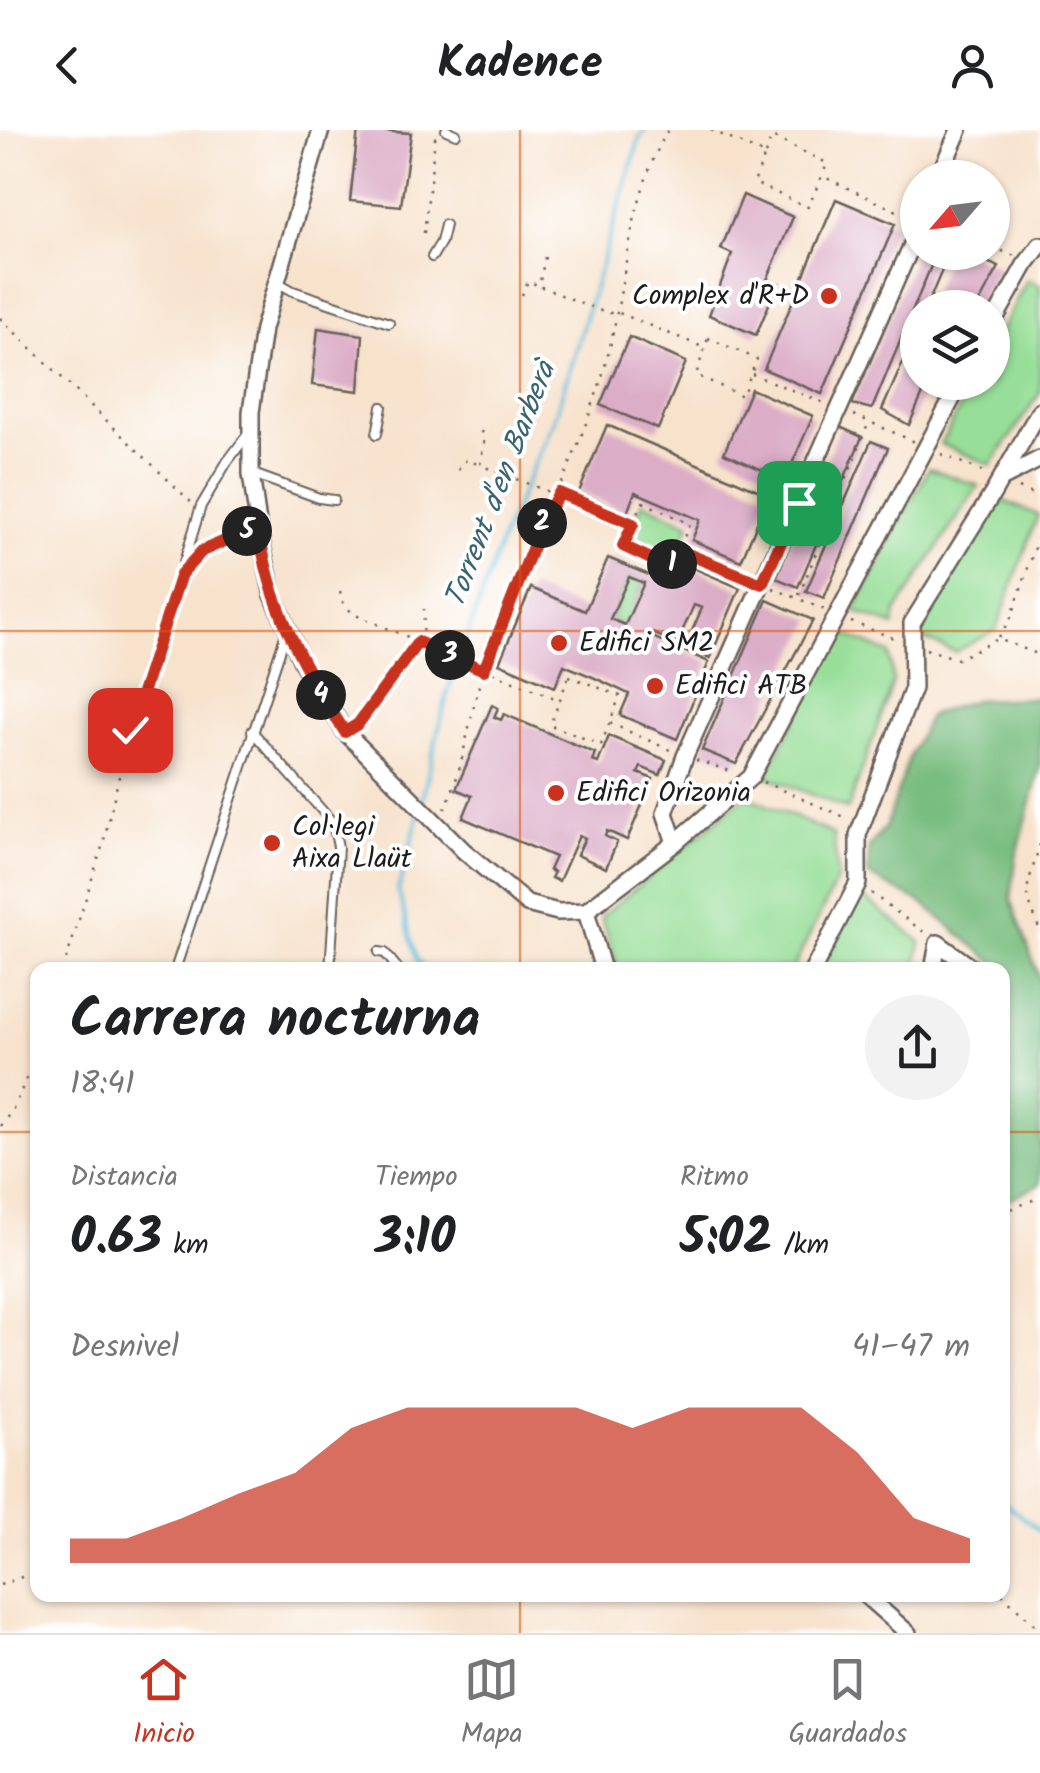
<!DOCTYPE html>
<html lang="es">
<head>
<meta charset="utf-8">
<style>
  body { margin:0; font-family:Kalam,sans-serif; background:#f2f2f2; color:#202124; height:100vh; display:flex; flex-direction:column; font-size:38px; white-space:nowrap }
  * { box-sizing:border-box; margin:0 }
  p { font-size:32px; color:#757577 }
  .icon { flex:none; width:55px; height:55px; fill:none; stroke:currentColor; stroke-width:2; stroke-linecap:round; stroke-linejoin:round }
  .map { position:relative; flex:1; overflow:hidden }
  .side { position:absolute; left:30px; top:832px; width:980px; height:640px; display:flex; flex-direction:column; background:#fff; border-radius:20px; box-shadow:0 2px 8px #0004 }
  .side>* { flex:none }
  .needle { width:65px; rotate:242deg }
  .controls { position:absolute; left:900px; top:30px; display:grid; gap:20px }
  .controls a { display:grid; place-items:center; width:110px; height:110px; border-radius:50%; background:#fff; box-shadow:0 2px 8px #0004; font-size:50px }
  .pin { position:absolute; display:grid; place-items:center; width:85px; height:85px; color:#fff; margin:-42px; border-radius:20px; box-shadow:0 5px 15px #0006 }
  .km { position:absolute; width:50px; height:50px; margin:-25px; border-radius:50%; background:#222; color:#fff; font-size:28px; line-height:50px; text-align:center }
  .round { display:grid; place-items:center; flex:none; width:105px; height:105px; border-radius:52px; background:#f2f2f2 }
  .headline { display:flex; align-items:center; justify-content:space-between; height:170px; padding:0 40px }
  h1 { font-size:55px; font-weight:700; line-height:75px }
  .figures { display:grid; grid-template-columns:repeat(3,1fr); gap:15px; height:170px; padding:10px 40px }
  .figures div { display:grid; align-content:center }
  .figures b { font-size:50px; font-weight:700 }
  .figures small { font-size:28px; font-weight:400 }
  .figures p { font-size:28px }
  .chart { height:280px; padding:20px 40px }
  .chart p { display:flex; justify-content:space-between }
  .chart svg { width:100%; height:180px; margin-top:10px; fill:#c8321e; opacity:.7 }
  header { display:flex; justify-content:space-between; align-items:center; height:130px; padding:0 40px; background:#fff; font-size:45px; font-weight:700 }
  .tabs { display:flex; justify-content:space-around; align-items:center; height:140px; border-top:2px solid #e0e0e0; background:#fff; font-size:28px; color:#757577 }
  .tabs a { display:grid; justify-items:center; gap:5px }
  .tabs .on { color:#c8321e }
  .map>svg:first-child { display:block }
  .green { fill:#97de98; stroke:#5a7d5a; stroke-width:2.5 }
  .forest { fill:#79bd80; stroke:#4a6c4e; stroke-width:2.5 }
  .lines { fill:none; stroke-linecap:round; stroke-linejoin:round }
  .stream { stroke:#5abad8; stroke-width:4 }
  .building { fill:#dbadc7; fill-rule:evenodd }
  .lane-casing { stroke:#69615a; stroke-width:12 }
  .street-casing { stroke:#69615a; stroke-width:20 }
  .path { stroke:#69615a; stroke-width:2.5; stroke-dasharray:2.5 8; stroke-linecap:butt }
  .lane { stroke:#fff; stroke-width:8 }
  .street { stroke:#fff; stroke-width:15 }
  .route-casing { stroke:#fff; stroke-width:20 }
  .route { stroke:#c8321e; stroke-width:12 }
  .grid { fill:none; stroke:#de560d; stroke-width:2.5; stroke-opacity:0.55 }
  .poi-dot { fill:#c8321e; stroke:#fff; stroke-width:4 }
  .labels { text-anchor:middle; dominant-baseline:central; stroke-width:8; stroke-linejoin:round; paint-order:stroke }
  .poi-label { font-size:28px; fill:#1c1c1c; stroke:#fff; text-anchor:start }
  .water-label { font-size:30px; font-style:italic; fill:#386371; stroke:#fff }
</style>
</head>
<body>
<header><svg class="icon" aria-label="back" viewBox="0 0 24 24"><path d="M15 5l-7 7 7 7"/></svg>Kadence<svg class="icon" aria-label="person" viewBox="0 0 24 24"><circle cx="12" cy="8" r="4"/><path d="M4 21q1-7 8-7t8 7"/></svg></header>
<div class="map">
<svg width="1040" height="1503" viewBox="0 0 1040 1503">
  <rect width="100%" height="100%" fill="#fff"/>
  <filter id="ink" filterUnits="userSpaceOnUse"><feTurbulence type="fractalNoise" baseFrequency=".01" numOctaves="2"/><feDisplacementMap in="SourceGraphic" scale="20" xChannelSelector="R" yChannelSelector="G"/><feConvolveMatrix kernelMatrix="1 2 1 2 8 2 1 2 1" color-interpolation-filters="sRGB"/></filter>
  <filter id="wash" filterUnits="userSpaceOnUse"><feTurbulence type="fractalNoise" baseFrequency=".0048" numOctaves="4" result="noise"/><feDisplacementMap in="SourceGraphic" scale="40" xChannelSelector="R" yChannelSelector="G"/><feGaussianBlur stdDeviation="2.25" result="paint"/><feColorMatrix in="noise" values="0 0 0 0 0 0 0 0 0 0 0 0 0 0 0 0 0 1.4 0 .05"/><feComposite in="paint" operator="in"/></filter>
  <g filter="url(#wash)">
    <rect width="100%" height="100%" fill="#f7e2cc"/>
    <!-- green -->
    <g class="green">
      <polygon points="1027,150 1040,155 1040,263 991,335 941,314 973,253 992,252 993,215"/>
      <polygon points="929,338 978,356 896,482 894,496 854,481"/>
      <polygon points="1001,370 1038,385 996,500 955,522 919,507 922,491"/>
      <polygon points="643,372 690,394 670,438 623,416"/>
      <polygon points="629,447 644,453 625,495 610,489"/>
      <polygon points="841,502 889,523 893,552 848,679 766,646"/>
      <polygon points="746,666 833,704 838,748 792,840 619,840 601,787"/>
      <polygon points="858,763 921,812 915,840 821,840"/>
    </g>
    <!-- forest -->
    <polygon class="forest" points="1040,568 1040,638 1016,728 1011,769 1040,850 1040,1054 1003,1072 1002,840 998,840 996,834 922,773 868,745 869,717 886,696 910,625 930,585 974,570"/>
    <g class="lines">
      <!-- stream -->
      <g class="stream">
        <polyline points="422,670 447,564 503,405 554,290 640,7 645,0"/>
        <polyline points="419,684 398,760 417,830 427,840"/>
        <polyline points="1002,1371 1040,1401"/>
      </g>
    </g>
    <g id="blocks">
      <!-- building -->
      <g class="building">
        <polygon points="358,0 411,3 401,76 350,71"/>
        <polygon points="743,65 793,87 767,150 778,153 756,205 709,185 732,124 721,119"/>
        <polygon points="836,69 895,94 822,264 764,239"/>
        <polygon points="917,122 964,122 999,137 976,178 926,178 948,126 936,124 872,279 852,274"/>
        <polygon points="318,198 363,205 359,261 312,255"/>
        <polygon points="918,198 918,252 928,252 909,295 882,280"/>
        <polygon points="629,207 686,232 658,299 600,275"/>
        <polygon points="751,259 813,286 785,350 724,323"/>
        <polygon points="607,295 769,365 741,431 692,410 700,390 635,362 627,383 579,362"/>
        <polygon points="840,297 862,307 798,457 776,448"/>
        <polygon points="871,311 888,318 824,468 806,461"/>
        <path d="M608,428l65,27 9,-22 58,25 -30,70 -25,-11 17,-39 -8,-3 -17,38 -25,-10 -2,3 59,26 -32,77 -57,-24 9,-21 -34,-16 -31,-13 -9,22 -56,-24 32,-75 54,23zM629,447l15,6 -19,42 -15,-6z"/>
        <polygon points="767,470 813,490 736,634 702,620"/>
        <polygon points="492,575 498,578 494,587 501,590 504,584 595,623 592,631 598,633 609,606 666,630 660,645 641,637 638,643 653,649 627,710 607,701 605,706 617,712 606,738 577,725 585,708 579,706 559,751 551,748 554,742 549,740 555,727 463,688 472,666 456,659"/>
      </g>
    </g>
  </g>
  <g filter="url(#ink)">
    <use href="#blocks" fill-opacity="0" stroke="#69615a" stroke-width="2.5"/>
    <g class="lines">
      <!-- lane casing -->
      <g class="lane-casing">
        <g id="lane">
          <polyline points="446,0 456,4"/>
          <polyline points="432,127 441,112 445,95"/>
          <polyline points="277,152 293,161 389,193"/>
          <polyline points="377,304 382,277"/>
          <polyline points="253,344 319,368 334,370"/>
          <polyline points="183,442 203,421 259,396"/>
          <polyline points="148,552 201,376 227,332 248,304"/>
          <polyline points="252,601 333,693 338,717 330,840"/>
          <polyline points="379,822 385,823 399,840"/>
          <polyline points="175,840 286,503"/>
        </g>
      </g>
      <!-- street casing -->
      <g class="street-casing">
        <g id="street">
          <polyline points="321,0 263,199 251,282 251,344 260,407 273,465 302,532 345,602 464,721 527,774 558,782 586,781 675,713 751,647 961,252"/>
          <polyline points="938,48 959,0"/>
          <polyline points="992,194 1025,135 1040,115"/>
          <polyline points="1001,349 1040,329"/>
          <polyline points="675,713 665,683 685,626 918,101"/>
          <polyline points="586,781 603,840"/>
          <polyline points="813,840 858,753 858,705 913,558 912,493 993,363 1040,280"/>
          <polyline points="933,840 938,813 975,840"/>
          <polyline points="865,1465 908,1503"/>
        </g>
      </g>
      <!-- path -->
      <g class="path">
        <polyline points="711,0 765,25 754,53 808,77 822,46 912,88"/>
        <polyline points="765,24 772,7 827,33 823,45"/>
        <polyline points="424,103 436,0"/>
        <polyline points="992,117 1015,126"/>
        <polyline points="545,127 539,156 606,183 619,183 705,218"/>
        <polyline points="522,165 528,151 537,155"/>
        <polyline points="0,188 191,372"/>
        <polygon points="708,208 757,229 742,266 696,245"/>
        <polyline points="752,244 824,273"/>
        <polyline points="854,285 915,312"/>
        <polyline points="481,301 484,312 480,335 631,394"/>
        <polyline points="941,324 989,344"/>
        <polyline points="458,340 466,330 478,334"/>
        <polyline points="1019,358 1040,368"/>
        <polygon points="643,372 690,394 670,438 623,416"/>
        <polyline points="678,419 747,447"/>
        <polyline points="773,458 825,480"/>
        <polyline points="340,461 342,471 353,484 559,570"/>
        <polyline points="799,465 869,292"/>
        <polyline points="851,492 899,510"/>
        <polyline points="999,507 1012,486 1040,402"/>
        <polyline points="423,512 424,479"/>
        <polyline points="926,519 958,529 998,509 1040,525"/>
        <polygon points="569,546 620,566 601,615 550,595"/>
        <polyline points="359,592 416,514"/>
        <polyline points="610,593 670,620"/>
        <polyline points="696,630 736,643"/>
        <polyline points="763,652 847,688"/>
        <path d="M445,679c20,-44 24,-95 39,-140 33,-97 84,-186 115,-283 28,-84 24,-179 69,-256"/>
        <polyline points="1040,714 1028,754 1028,769 1040,801"/>
        <polyline points="871,763 929,806"/>
        <polyline points="63,840 103,714 130,600 144,563"/>
        <polyline points="0,996 12,981 38,923"/>
        <polyline points="1002,1083 1040,1067"/>
        <polyline points="0,1455 38,1441"/>
        <polyline points="1002,1464 1040,1500"/>
      </g>
      <!-- lane -->
      <use href="#lane" class="lane"/>
      <!-- street -->
      <use href="#street" class="street"/>
    </g>
  </g>
  <g class="lines" filter="url(#ink)">
    <!-- route casing -->
    <g class="route-casing">
      <path id="route" d="M130,600l51,-156 21,-23 57,-25c8,76 45,143 86,206l13,-8 60,-82 66,28 60,-151 15,-26 74,31 -10,22 47,22 8,-18 84,34 37,-81"/>
    </g>
    <!-- route -->
    <use href="#route" class="route"/>
  </g>
  <!-- grid -->
  <path class="grid" d="M520,0v840M0,501h1040M0,1002h38M1002,1002h38M520,1465v38"/>
  <!-- markers -->
  <g class="poi-dot">
    <circle cx="829" cy="166" r="10"/>
    <circle cx="559" cy="513" r="10"/>
    <circle cx="655" cy="556" r="10"/>
    <circle cx="556" cy="663" r="10"/>
    <circle cx="272" cy="713" r="10"/>
  </g>
  <g class="labels">
    <!-- poi labels -->
    <g class="poi-label">
      <text x="809" y="166" text-anchor="end">Complex d'R+D</text>
      <text x="579" y="513">Edifici SM2</text>
      <text x="675" y="556">Edifici ATB</text>
      <text x="576" y="663">Edifici Orizonia</text>
      <text x="292" y="697">Col·legi<tspan x="292" dy="32">Aixa Llaüt</tspan></text>
    </g>
    <!-- water labels -->
    <g class="water-label">
      <text transform="translate(501 355) rotate(-69)">Torrent d'en Barberà</text>
    </g>
  </g>
</svg>
<div class="controls">
<a><svg class="needle" viewBox="-14 -14 28 28"><path d="M0-13l5 13h-10z" fill="#e53935"/><path d="M0 13l5-13h-10z" fill="#757577"/></svg></a>
<a><svg class="icon" aria-label="layers" viewBox="0 0 24 24"><path d="M12 4l9 5-9 5-9-5zM3 14l9 5 9-5"/></svg></a>
</div>
<div class="pin" style="left:799px;top:373px;background:#1e9e55"><svg class="icon" aria-label="arrive" viewBox="0 0 24 24"><path d="M6 21V4h12l-3 4 3 4H6"/></svg></div>
<div class="pin" style="left:130px;top:600px;background:#d93025"><svg class="icon" aria-label="check" viewBox="0 0 24 24"><path d="M5 12l5 5 9-10"/></svg></div>
<b class="km" style="left:672px;top:434px">1</b>
<b class="km" style="left:542px;top:393px">2</b>
<b class="km" style="left:450px;top:525px">3</b>
<b class="km" style="left:321px;top:565px">4</b>
<b class="km" style="left:247px;top:401px">5</b>
<section class="side">
<div class="headline"><div><h1>Carrera nocturna</h1><p>18:41</p></div><a class="round"><svg class="icon" aria-label="share" viewBox="0 0 24 24"><path d="M12 15V3M7 8l5-5 5 5M5 13v7h14v-7"/></svg></a></div>
<div class="figures">
<div><p>Distancia</p><b>0.63<small> km</small></b></div>
<div><p>Tiempo</p><b>3:10</b></div>
<div><p>Ritmo</p><b>5:02<small> /km</small></b></div>
</div>
<div class="chart"><p><span>Desnivel</span>41–47 m</p>
<svg viewBox="0 0 160 44" preserveAspectRatio="none"><path d="M0 44V38L10 38L20 33L30 27L40 22L50 11L60 6L70 6L80 6L90 6L100 11L110 6L120 6L130 6L140 17L150 33L160 38V44z"/></svg>
</div>
</section>
</div>
<nav class="tabs">
<a class="on"><svg class="icon" aria-label="home" viewBox="0 0 24 24"><path d="M3 11l9-7 9 7M6 9v11h12V9"/></svg>Inicio</a>
<a><svg class="icon" aria-label="map" viewBox="0 0 24 24"><path d="M3 6l6-2 6 2 6-2v14l-6 2-6-2-6 2zM9 4v14M15 6v14"/></svg>Mapa</a>
<a><svg class="icon" aria-label="saved" viewBox="0 0 24 24"><path d="M7 4h10v16l-5-4-5 4z"/></svg>Guardados</a>
</nav>
</body>
</html>
